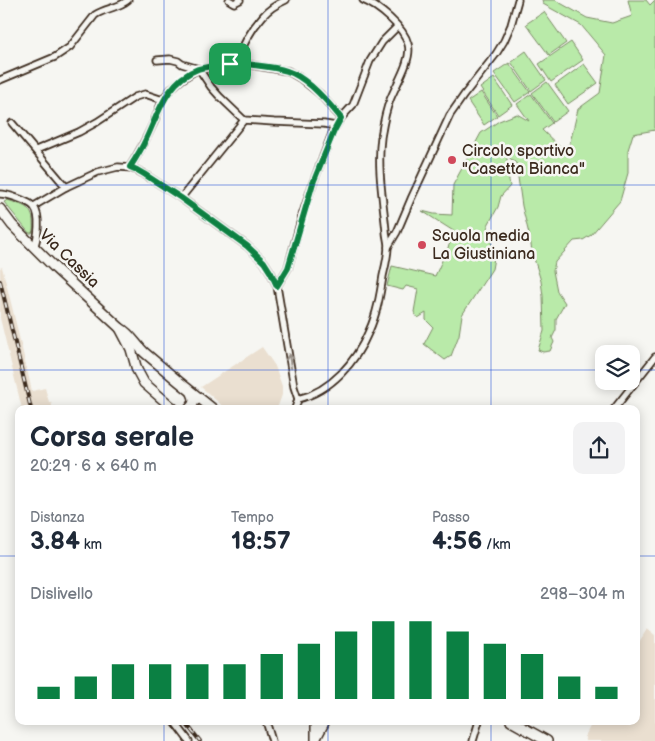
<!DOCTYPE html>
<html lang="it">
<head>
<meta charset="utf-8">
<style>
  body { margin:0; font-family:"Balsamiq Sans",sans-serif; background:#f2f2f3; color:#1f2937; height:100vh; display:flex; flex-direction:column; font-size:19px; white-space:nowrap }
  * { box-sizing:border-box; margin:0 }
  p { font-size:16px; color:#747a83 }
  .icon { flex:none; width:28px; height:28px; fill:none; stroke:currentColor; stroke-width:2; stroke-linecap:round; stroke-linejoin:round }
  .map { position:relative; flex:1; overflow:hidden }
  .sheet { position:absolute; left:15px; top:405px; width:625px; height:320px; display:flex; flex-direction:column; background:#fff; border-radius:10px; box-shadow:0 2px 12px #0003 }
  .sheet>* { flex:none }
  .controls { position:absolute; left:595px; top:345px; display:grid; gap:10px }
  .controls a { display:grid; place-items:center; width:45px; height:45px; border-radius:10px; background:#fff; box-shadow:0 2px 12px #0003; font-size:25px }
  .pin { position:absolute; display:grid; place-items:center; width:42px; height:42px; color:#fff; margin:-21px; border-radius:10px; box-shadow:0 2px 8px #0006 }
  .round { display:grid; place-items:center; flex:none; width:52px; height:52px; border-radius:10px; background:#f2f2f3 }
  .summary { display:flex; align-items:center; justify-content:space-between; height:85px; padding:0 15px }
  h1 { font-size:28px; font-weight:800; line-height:38px }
  .metrics { display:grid; grid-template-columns:repeat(3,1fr); gap:8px; height:85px; padding:5px 15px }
  .metrics div { display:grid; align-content:center }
  .metrics b { font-size:25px; font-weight:800 }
  .metrics small { font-size:14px; font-weight:400 }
  .metrics p { font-size:14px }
  .chart { height:140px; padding:10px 15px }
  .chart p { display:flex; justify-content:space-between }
  .chart svg { width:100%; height:90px; margin-top:5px; stroke:#0b8043; stroke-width:6 }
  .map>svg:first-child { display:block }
  .built { fill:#eadfd0 }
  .green { fill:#b9eaa9; stroke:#7a8a64 }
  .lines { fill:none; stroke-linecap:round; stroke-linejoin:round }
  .minor-casing { stroke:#3b2a1e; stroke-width:9 }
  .primary-casing { stroke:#3b2a1e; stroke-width:12 }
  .minor { stroke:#f6f6f2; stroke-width:5.5 }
  .primary { stroke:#f6f6f2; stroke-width:9 }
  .rail-casing { stroke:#3b2a1e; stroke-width:4 }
  .rail { stroke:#f6f6f2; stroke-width:2; stroke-dasharray:5.5; stroke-linecap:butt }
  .oneway { stroke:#989088 }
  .route-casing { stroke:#fff; stroke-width:10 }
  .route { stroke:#0b8043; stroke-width:6 }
  .grid { fill:none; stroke:#1d4ed8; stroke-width:1; stroke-opacity:0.55 }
  .poi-dot { fill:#d1495b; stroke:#f6f6f2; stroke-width:2 }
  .labels { text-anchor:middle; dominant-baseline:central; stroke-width:5; stroke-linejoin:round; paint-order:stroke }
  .poi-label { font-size:16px; fill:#3b2a1e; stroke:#f6f6f2; text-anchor:start }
  .street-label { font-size:16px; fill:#3b2a1e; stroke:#f6f6f2 }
</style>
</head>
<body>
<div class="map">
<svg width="655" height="741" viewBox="0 0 655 741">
  <rect width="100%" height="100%" fill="#f6f6f2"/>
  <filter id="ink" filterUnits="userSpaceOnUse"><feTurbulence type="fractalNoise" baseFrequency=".02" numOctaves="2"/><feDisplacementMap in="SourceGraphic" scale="10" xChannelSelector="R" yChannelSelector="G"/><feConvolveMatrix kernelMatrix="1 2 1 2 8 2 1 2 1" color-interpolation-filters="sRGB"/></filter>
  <g filter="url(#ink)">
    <!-- built -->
    <g class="built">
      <polygon points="2,267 13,311 32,391 45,388 49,402 51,402 53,409 22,409 0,318 0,268"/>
      <polygon points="262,347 275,366 282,386 282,395 278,406 275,409 226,409 201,387"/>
      <polygon points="647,629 655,635 655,741 586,741 585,736 593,721 636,721 636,647"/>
    </g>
    <!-- green -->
    <g class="green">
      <polygon points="542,0 555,0 587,18 612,23 632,16 628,0 646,0 650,5 655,0 655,130 633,134 628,150 628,173 620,201 591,235 583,240 574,241 555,262 553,271 557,291 565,303 556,319 556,330 552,338 554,342 550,351 543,352 538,350 544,331 543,296 541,281 532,252 530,238 522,206 516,163 507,156 507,170 510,186 501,196 498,207 488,225 494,258 492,269 462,315 459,335 451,356 445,360 424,344 433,327 426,320 426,313 418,318 414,312 418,289 406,286 403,290 387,286 392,266 435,276 455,232 422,211 434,214 452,215 453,185 481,133 499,121 517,114 529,121 517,104 531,94 552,123 542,130 562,149 570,143 578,109 600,93 606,55 581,25 543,4"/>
      <polygon points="544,12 566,43 549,55 526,24"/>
      <polygon points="571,42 583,60 551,82 539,64"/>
      <polygon points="526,51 546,80 531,91 511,62"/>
      <polygon points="509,63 530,92 515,102 494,73"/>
      <polygon points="584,64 598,83 568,104 555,85"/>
      <polygon points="494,78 512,105 498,115 480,88"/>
      <polygon points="547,82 568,111 553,122 532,93"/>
      <polygon points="481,92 497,116 484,125 468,101"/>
      <path d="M8,200c12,5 23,5 25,20 0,5 1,9 -1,13h-3l-25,-31z"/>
    </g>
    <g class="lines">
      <!-- minor casing -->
      <g class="minor-casing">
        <g id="minor">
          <polyline points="229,0 234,3 240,0"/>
          <polyline points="157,60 170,59 178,61 182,64 199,69 240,63 288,71 300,78 320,94 341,118"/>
          <path d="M240,63c-2,-14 14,-37 23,-47 6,-7 14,-12 23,-16"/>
          <polyline points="199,69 211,87 220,97 244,120 274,122 324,124 336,126"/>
          <path d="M0,80l55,-23 15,-10 25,-32c10,-7 24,-7 33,-15"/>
          <polyline points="12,123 66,187"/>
          <polyline points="36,150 79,132 97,122 135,97 145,94 163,100"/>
          <path d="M130,167c9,-14 17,-30 24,-45 3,-8 6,-16 9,-22 8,-14 22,-24 36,-31"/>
          <path d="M0,194c7,0 29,7 34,13 7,9 4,31 0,40"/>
          <polyline points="181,198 244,120"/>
          <polyline points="34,206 66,187 98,172 118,167 133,168 144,174 181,198 247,246 264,262 271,273 277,286 294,387 298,399 295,409"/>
          <polyline points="388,247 397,232 411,199 450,115 464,95 496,54 504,41 511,25 518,0"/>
          <polyline points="277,286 288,268 302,216 313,183 333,131 341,118 353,105 370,61 382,42 397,27"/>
          <path d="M298,399c33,-8 58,-37 71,-68 8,-17 11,-36 14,-55 2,-9 5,-20 5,-30 0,-5 -2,-10 -2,-15 -3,-31 -9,-63 -5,-94 2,-12 4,-25 9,-37 5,-14 23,-41 18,-56 -4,-17 -30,-38 -45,-44"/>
          <polyline points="614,409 655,357"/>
          <polyline points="174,721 189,741"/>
          <polyline points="266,721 272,741"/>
          <polyline points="473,741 479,721"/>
        </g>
      </g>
      <!-- primary casing -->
      <g class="primary-casing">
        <g id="primary">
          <path d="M0,209l12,16 44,44 64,59c11,6 16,17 25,25 22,19 45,38 68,56"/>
          <polyline points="120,328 131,349 137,370 144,383 174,409"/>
          <path d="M189,409c6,-5 6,-10 3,-16"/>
          <polyline points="316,721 316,741"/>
          <polyline points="511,721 547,741"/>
          <polyline points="317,736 325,721"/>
        </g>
      </g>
      <!-- minor -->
      <use href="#minor" class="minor"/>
      <!-- primary -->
      <use href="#primary" class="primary"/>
      <!-- rail casing -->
      <g class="rail-casing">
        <g id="rail">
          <polyline points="0,281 31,409"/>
          <polyline points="184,721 200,741"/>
        </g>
      </g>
      <!-- rail -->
      <use href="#rail" class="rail"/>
    </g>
    <!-- one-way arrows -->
    <defs><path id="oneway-shaft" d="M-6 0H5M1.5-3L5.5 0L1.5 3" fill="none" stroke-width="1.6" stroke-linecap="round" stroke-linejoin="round" transform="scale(1.25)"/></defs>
    <use class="oneway" href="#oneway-shaft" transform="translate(290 361) rotate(-99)"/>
  </g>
  <g class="lines" filter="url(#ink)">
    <!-- route casing -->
    <g class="route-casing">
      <path id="route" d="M240,63c16,3 32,3 47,8 19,6 42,32 54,47l-7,13 -21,52 -25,85 -11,18 -6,-13 -7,-11 -17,-16 -66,-48 -37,-24 -7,-4 -7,-3c6,-9 12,-19 17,-30 12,-26 21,-57 51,-68 13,-4 29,-4 42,-6z"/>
    </g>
    <!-- route -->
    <use href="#route" class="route"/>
  </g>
  <!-- grid -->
  <path class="grid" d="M164,0v409M328,0v409M491,0v409M0,185h655M0,370h604M631,370h24M0,556h19M636,556h19M164,721v20M328,721v20M491,721v20"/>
  <!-- markers -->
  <g class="poi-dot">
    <circle cx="452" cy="160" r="5"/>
    <circle cx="422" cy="245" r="5"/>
  </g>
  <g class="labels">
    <!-- poi labels -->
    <g class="poi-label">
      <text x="462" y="151">Circolo sportivo<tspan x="462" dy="18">"Casetta Bianca"</tspan></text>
      <text x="432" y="236">Scuola media<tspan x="432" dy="18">La Giustiniana</tspan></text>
    </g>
    <!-- street labels -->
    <g class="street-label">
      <text transform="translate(69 259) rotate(44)">Via Cassia</text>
    </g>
  </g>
</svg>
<div class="controls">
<a><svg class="icon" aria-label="layers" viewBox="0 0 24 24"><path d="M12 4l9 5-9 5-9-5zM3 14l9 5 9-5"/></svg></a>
</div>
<div class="pin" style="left:230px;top:64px;background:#1e9e55"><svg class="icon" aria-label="arrive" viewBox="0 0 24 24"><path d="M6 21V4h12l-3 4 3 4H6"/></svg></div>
<section class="sheet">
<div class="summary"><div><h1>Corsa serale</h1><p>20:29 · 6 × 640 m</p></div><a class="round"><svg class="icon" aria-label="share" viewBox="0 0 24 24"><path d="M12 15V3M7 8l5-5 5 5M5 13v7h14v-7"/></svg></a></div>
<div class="metrics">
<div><p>Distanza</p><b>3.84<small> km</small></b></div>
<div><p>Tempo</p><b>18:57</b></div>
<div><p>Passo</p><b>4:56<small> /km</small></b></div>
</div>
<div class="chart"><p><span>Dislivello</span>298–304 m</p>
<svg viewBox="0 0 160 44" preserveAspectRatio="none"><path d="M5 44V38M15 44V33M25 44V27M35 44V27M45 44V27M55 44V27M65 44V22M75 44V17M85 44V11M95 44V6M105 44V6M115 44V11M125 44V17M135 44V22M145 44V33M155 44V38"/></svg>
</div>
</section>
</div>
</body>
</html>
